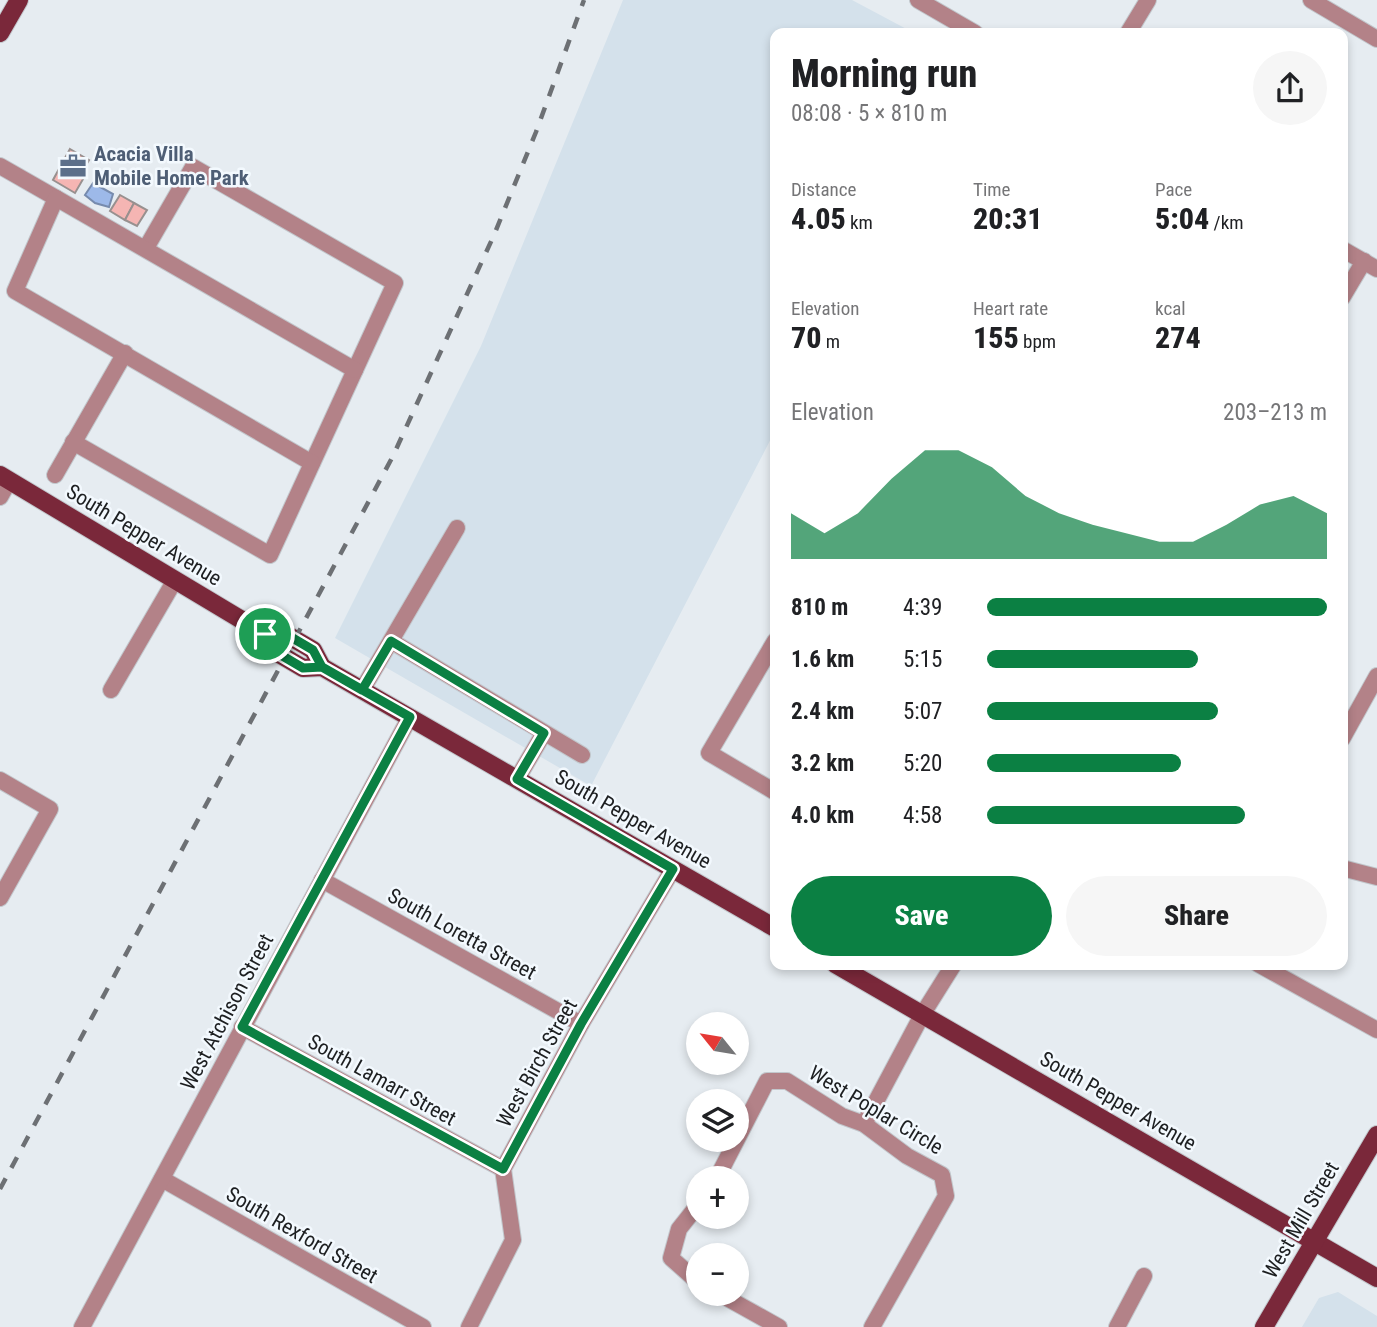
<!DOCTYPE html>
<html lang="en">
<head>
<meta charset="utf-8">
<style>
  body { margin:0; font-family:"Roboto Condensed",sans-serif; background:#f6f6f6; color:#202124; height:100vh; display:flex; flex-direction:column; font-size:26px; white-space:nowrap }
  * { box-sizing:border-box; margin:0 }
  p { font-size:23px; color:#757577 }
  .icon { flex:none; width:38px; height:38px; fill:none; stroke:currentColor; stroke-width:2; stroke-linecap:round; stroke-linejoin:round }
  .map { position:relative; flex:1; overflow:hidden }
  .panel { position:absolute; left:770px; top:28px; width:578px; height:942px; display:flex; flex-direction:column; background:#fff; border-radius:14px; box-shadow:0 4px 10px #0003 }
  .panel>* { flex:none }
  .needle { width:46px; rotate:300deg }
  .controls { position:absolute; left:686px; top:1012px; display:grid; gap:14px }
  .controls a { display:grid; place-items:center; width:63px; height:63px; border-radius:50%; background:#fff; box-shadow:0 4px 10px #0003; font-size:35px }
  .pin { position:absolute; display:grid; place-items:center; width:60px; height:60px; color:#fff; margin:-30px; border:4px solid #fff; border-radius:50%; box-shadow:0 2px 7px #0007 }
  .round { display:grid; place-items:center; flex:none; width:74px; height:74px; border-radius:37px; background:#f6f6f6 }
  .head { display:flex; align-items:center; justify-content:space-between; height:119px; padding:0 21px }
  h1 { font-size:38px; font-weight:800; line-height:52px }
  .stats { display:grid; grid-template-columns:repeat(3,1fr); gap:10px; height:119px; padding:7px 21px }
  .stats div { display:grid; align-content:center }
  .stats b { font-size:30px; font-weight:800 }
  .stats small { font-size:19px; font-weight:400 }
  .stats p { font-size:19px }
  .chart { height:196px; padding:14px 21px }
  .chart p { display:flex; justify-content:space-between }
  .chart svg { width:100%; height:126px; margin-top:7px; fill:#0b8043; opacity:.7 }
  .cta { display:flex; gap:14px; margin-top:auto; padding:14px 21px }
  .cta a { flex:1; height:80px; border-radius:42px; background:#0b8043; color:#fff; font-size:28px; font-weight:800; line-height:80px; text-align:center }
  .cta a+a { background:#f6f6f6; color:#202124 }
  ul { padding:0 21px; list-style:none; font-size:23px }
  li { display:grid; grid-template-columns:112px 84px 1fr; align-items:center; height:52px }
  li i { height:18px; border-radius:9px; background:#0b8043 }
  .map>svg:first-child { display:block }
  .built { fill:#d4e1eb }
  .water { fill:#9db9e9; stroke:#778bad; stroke-width:2 }
  .building { fill:#f5b5b3; stroke:#98908f; stroke-width:2 }
  .lines { fill:none; stroke-linecap:round; stroke-linejoin:round }
  .minor-casing { stroke:#c2c7cc; stroke-width:18 }
  .major-casing { stroke:#c2c7cc; stroke-width:20 }
  .minor { stroke:#b38288; stroke-width:16 }
  .major { stroke:#7a283a; stroke-width:18 }
  .rail { stroke:#6d7074; stroke-width:4.5; stroke-dasharray:12 12; stroke-linecap:butt }
  .route-casing { stroke:#fff; stroke-width:14 }
  .route { stroke:#0b8043; stroke-width:9 }
  .labels { text-anchor:middle; dominant-baseline:central; stroke-width:5; stroke-linejoin:round; paint-order:stroke }
  .service-label { font-size:21px; font-weight:bold; fill:#4e5e75; stroke:#f3f9fe; text-anchor:start }
  .street-label { font-size:21px; fill:#1d1f21; stroke:#f3f9fe }
</style>
</head>
<body>
<div class="map">
<svg width="1377" height="1327" viewBox="0 0 1377 1327">
  <rect width="100%" height="100%" fill="#e6ecf1"/>
  <!-- built -->
  <g class="built">
    <polygon points="623,0 852,0 914,33 775,33 775,431 591,786 335,638 481,346"/>
    <polygon points="1338,1292 1377,1316 1377,1327 1302,1327 1319,1298"/>
  </g>
  <!-- water -->
  <polygon class="water" points="93,183 113,194 109,207 95,203 85,195"/>
  <!-- building -->
  <g class="building">
    <polygon points="70,149 89,160 82,172 86,174 75,193 53,180"/>
    <polygon points="120,195 134,203 125,220 110,211"/>
    <polygon points="134,203 147,210 137,226 125,220"/>
  </g>
  <g class="lines">
    <!-- minor casing -->
    <g class="minor-casing">
      <g id="minor">
        <polyline points="918,0 975,33"/>
        <polyline points="1311,0 1377,39"/>
        <polyline points="1128,33 1148,0"/>
        <polyline points="0,166 56,198"/>
        <polyline points="1342,249 1377,269"/>
        <polyline points="1342,298 1364,261"/>
        <polyline points="73,442 270,555 395,283 193,167 146,248"/>
        <polyline points="312,463 15,291 56,198 355,370"/>
        <polyline points="55,475 125,353"/>
        <polyline points="0,497 9,481"/>
        <polyline points="391,641 582,755"/>
        <polyline points="775,641 709,753 775,792"/>
        <polyline points="111,690 175,580"/>
        <polyline points="362,690 457,528"/>
        <polyline points="1342,739 1377,676"/>
        <polyline points="517,779 544,733"/>
        <polyline points="0,780 50,809 0,898"/>
        <polyline points="1342,868 1377,877"/>
        <polyline points="322,880 581,1024"/>
        <polyline points="1258,964 1377,1030"/>
        <polyline points="242,1027 503,1169"/>
        <polyline points="864,1124 922,1015 954,964"/>
        <polyline points="717,1178 767,1081 787,1081 842,1116 864,1124 907,1156 942,1175 946,1196 872,1327"/>
        <polyline points="162,1179 423,1327"/>
        <polyline points="698,1205 679,1229 671,1258 698,1282"/>
        <polyline points="718,1293 779,1327"/>
        <polyline points="82,1327 410,717"/>
        <polyline points="469,1327 513,1240 503,1169 581,1024 673,869"/>
        <polyline points="1117,1327 1144,1276"/>
      </g>
    </g>
    <!-- major casing -->
    <g class="major-casing">
      <g id="major">
        <polyline points="0,33 19,0"/>
        <polyline points="0,475 265,634 279,630 313,650 322,667"/>
        <polyline points="265,634 269,648 303,668 322,667 775,928"/>
        <polyline points="835,964 1377,1278"/>
        <polyline points="1264,1327 1377,1135"/>
      </g>
    </g>
    <!-- minor -->
    <use href="#minor" class="minor"/>
    <!-- major -->
    <use href="#major" class="major"/>
    <!-- rail -->
    <polyline class="rail" points="0,1189 393,456 494,235 536,132 584,0"/>
  </g>
  <g class="lines">
    <!-- route casing -->
    <g class="route-casing">
      <polyline id="route" points="265,634 279,630 313,650 322,667 410,717 242,1027 503,1169 581,1024 673,869 517,779 544,733 391,641 362,690 322,667 303,668 269,648 265,634"/>
    </g>
    <!-- route -->
    <use href="#route" class="route"/>
  </g>
  <!-- icons -->
  <defs>
    <g id="office-bare" transform="scale(2.1)"><path d="M-6-3h4V-5.5h4V-3h4V5H-6ZM-1-4.5V-3h2v-1.5ZM-6 0V1H6V0Z" fill="#5c6f8a" stroke="#f3f9fe" stroke-width="2.5" paint-order="stroke"/></g>
  </defs>
  <g fill-rule="evenodd">
    <use href="#office-bare" x="73" y="166"/>
  </g>
  <g class="labels">
    <!-- service labels -->
    <g class="service-label">
      <text x="94" y="154">Acacia Villa<tspan x="94" dy="24">Mobile Home Park</tspan></text>
    </g>
    <!-- street labels -->
    <g class="street-label">
      <text transform="translate(144 535) rotate(31)">South Pepper Avenue</text>
      <text transform="translate(633 819) rotate(30)">South Pepper Avenue</text>
      <text transform="translate(462 934) rotate(29)">South Loretta Street</text>
      <text transform="translate(227 1012) rotate(-62)">West Atchison Street</text>
      <text transform="translate(537 1063) rotate(-61)">West Birch Street</text>
      <text transform="translate(382 1080) rotate(29)">South Lamarr Street</text>
      <text transform="translate(1118 1101) rotate(30)">South Pepper Avenue</text>
      <text transform="translate(876 1110) rotate(31)">West Poplar Circle</text>
      <text transform="translate(1301 1220) rotate(-60)">West Mill Street</text>
      <text transform="translate(302 1235) rotate(30)">South Rexford Street</text>
    </g>
  </g>
</svg>
<div class="controls">
<a><svg class="needle" viewBox="-14 -14 28 28"><path d="M0-13l5 13h-10z" fill="#e53935"/><path d="M0 13l5-13h-10z" fill="#757577"/></svg></a>
<a><svg class="icon" aria-label="layers" viewBox="0 0 24 24"><path d="M12 4l9 5-9 5-9-5zM3 14l9 5 9-5"/></svg></a>
<a>+</a>
<a>−</a>
</div>
<div class="pin" style="left:265px;top:634px;background:#1e9e55"><svg class="icon" aria-label="arrive" viewBox="0 0 24 24"><path d="M6 21V4h12l-3 4 3 4H6"/></svg></div>
<section class="panel">
<div class="head"><div><h1>Morning run</h1><p>08:08 · 5 × 810 m</p></div><a class="round"><svg class="icon" aria-label="share" viewBox="0 0 24 24"><path d="M12 15V3M7 8l5-5 5 5M5 13v7h14v-7"/></svg></a></div>
<div class="stats">
<div><p>Distance</p><b>4.05<small> km</small></b></div>
<div><p>Time</p><b>20:31</b></div>
<div><p>Pace</p><b>5:04<small> /km</small></b></div>
</div>
<div class="stats">
<div><p>Elevation</p><b>70<small> m</small></b></div>
<div><p>Heart rate</p><b>155<small> bpm</small></b></div>
<div><p>kcal</p><b>274</b></div>
</div>
<div class="chart"><p><span>Elevation</span>203–213 m</p>
<svg viewBox="0 0 160 44" preserveAspectRatio="none"><path d="M0 44V28L10 35L20 28L30 16L40 6L50 6L60 12L70 22L80 28L90 32L100 35L110 38L120 38L130 32L140 25L150 22L160 28V44z"/></svg>
</div>
<ul>
<li><b>810 m</b>4:39<i style="width:100%"></i></li>
<li><b>1.6 km</b>5:15<i style="width:62%"></i></li>
<li><b>2.4 km</b>5:07<i style="width:68%"></i></li>
<li><b>3.2 km</b>5:20<i style="width:57%"></i></li>
<li><b>4.0 km</b>4:58<i style="width:76%"></i></li>
</ul>
<div class="cta"><a>Save</a><a>Share</a></div>
</section>
</div>
</body>
</html>
